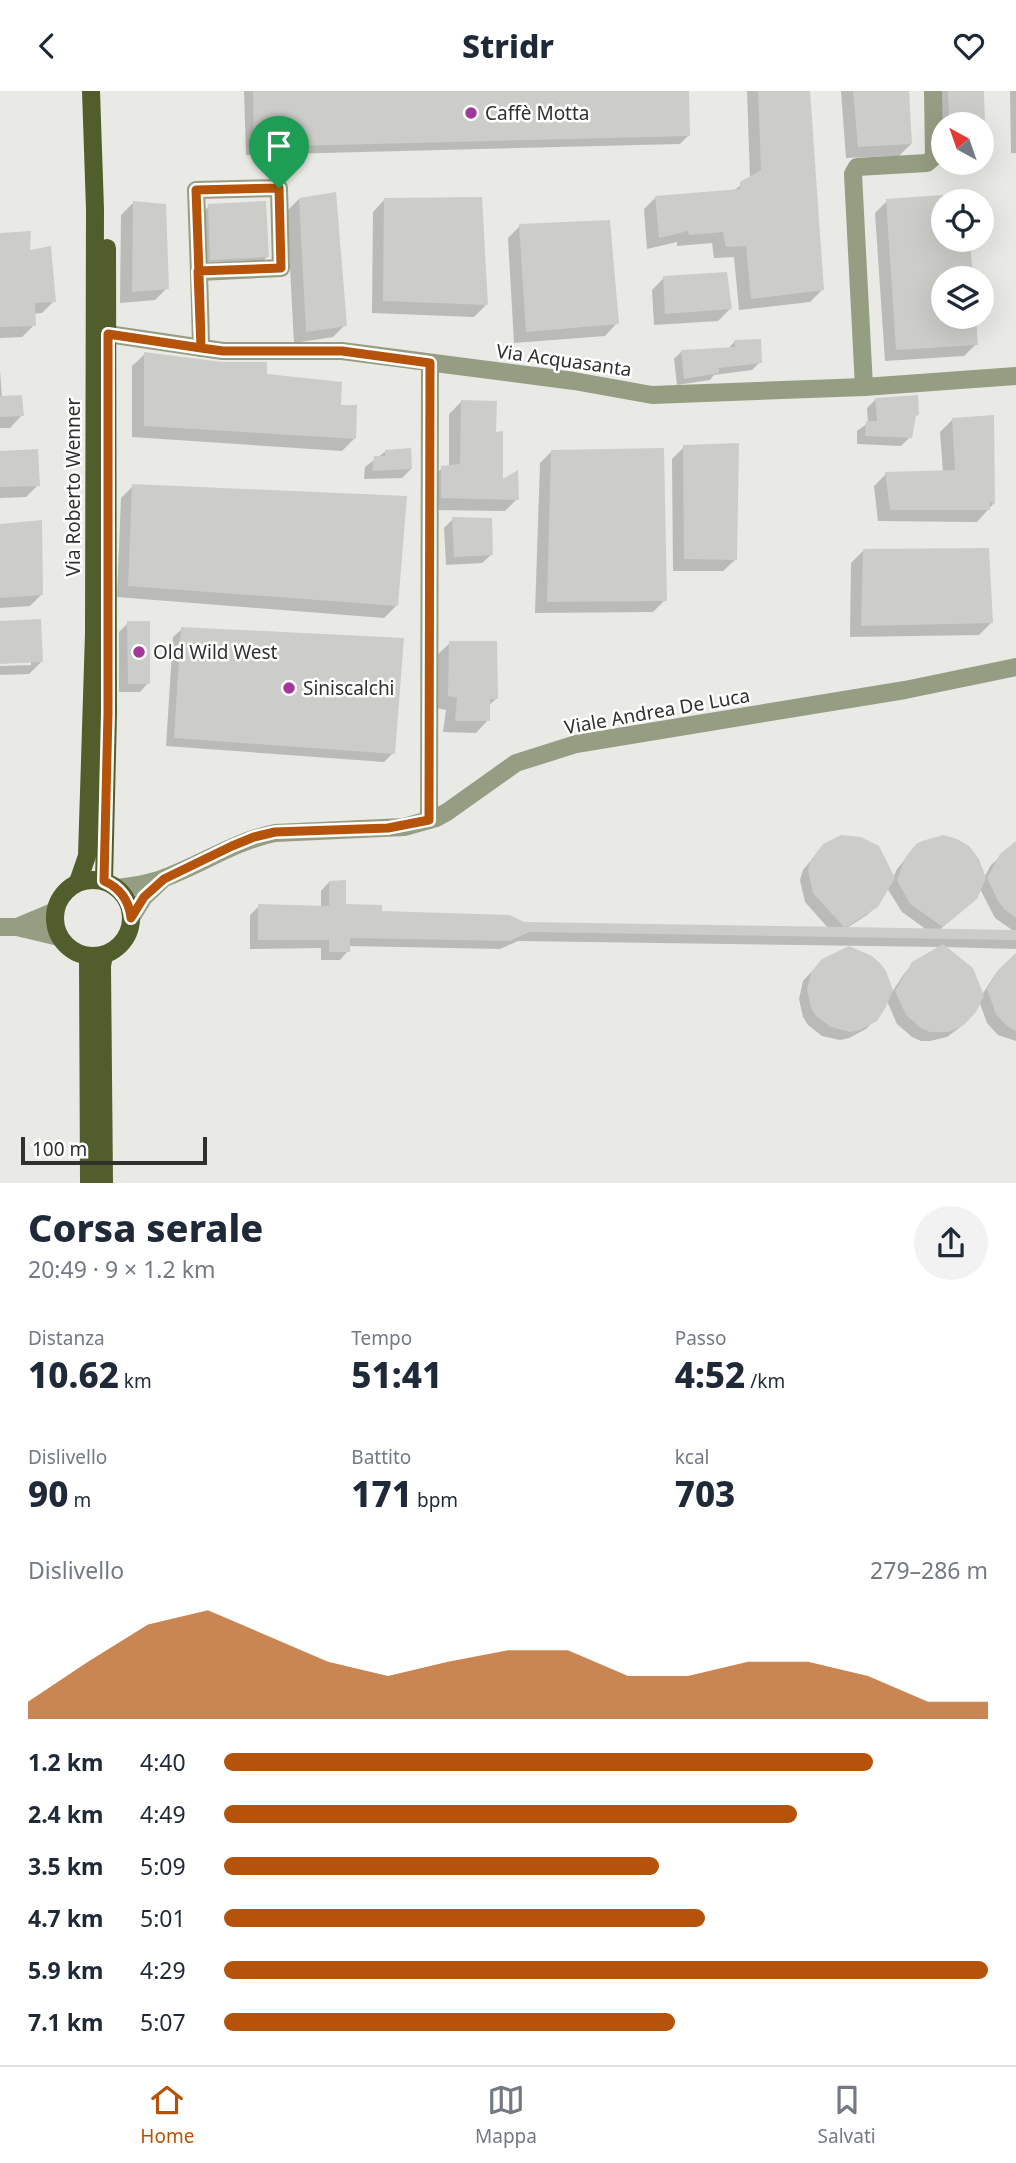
<!DOCTYPE html>
<html lang="it">
<head>
<meta charset="utf-8">
<style>
  body { margin:0; font-family:"Noto Sans",sans-serif; background:#f2f2f3; color:#1f2937; height:100vh; display:flex; flex-direction:column; font-size:26px; white-space:nowrap }
  * { box-sizing:border-box; margin:0 }
  p { font-size:23px; color:#747a83 }
  .icon { flex:none; width:38px; height:38px; fill:none; stroke:currentColor; stroke-width:2; stroke-linecap:round; stroke-linejoin:round }
  .map { position:relative; height:1092px; overflow:hidden }
  .sheet { display:flex; flex-direction:column; background:#fff; flex:1 }
  .sheet>* { flex:none }
  .needle { width:46px; rotate:320deg }
  .controls { position:absolute; left:931px; top:21px; display:grid; gap:14px }
  .controls a { display:grid; place-items:center; width:63px; height:63px; border-radius:50%; background:#fff; box-shadow:0 7px 28px #0002; font-size:35px }
  .scale { position:absolute; left:21px; bottom:18px; width:186px; box-sizing:border-box; padding-left:7px; border:4px solid #30302e; border-top:0; font-size:19px; line-height:24px; white-space:nowrap; color:#30302e; -webkit-text-stroke:5px #fff; paint-order:stroke }
  .pin { position:absolute; display:grid; place-items:center; width:60px; height:60px; color:#fff; margin:-72px -30px; border-radius:50% 50% 50% 0; rotate:-45deg; box-shadow:0 0 7px #0007 }
  .pin .icon { rotate:45deg }
  .round { display:grid; place-items:center; flex:none; width:74px; height:74px; border-radius:37px; background:#f2f2f3 }
  .overview { display:flex; align-items:center; justify-content:space-between; height:119px; padding:0 28px }
  h1 { font-size:38px; font-weight:800; line-height:52px }
  .stats { display:grid; grid-template-columns:repeat(3,1fr); gap:10px; height:119px; padding:7px 28px }
  .stats div { display:grid; align-content:center }
  .stats b { font-size:35px; font-weight:800 }
  .stats small { font-size:19px; font-weight:400 }
  .stats p { font-size:19px }
  .chart { height:196px; padding:14px 28px }
  .chart p { display:flex; justify-content:space-between }
  .chart svg { width:100%; height:126px; margin-top:7px; fill:#b45309; opacity:.7 }
  ul { padding:0 28px; list-style:none; font-size:23px }
  li { display:grid; grid-template-columns:112px 84px 1fr; align-items:center; height:52px }
  li i { height:18px; border-radius:9px; background:#b45309 }
  header { display:flex; justify-content:space-between; align-items:center; height:91px; padding:0 28px; background:#fff; font-size:32px; font-weight:800 }
  .tab-bar { display:flex; justify-content:space-around; align-items:center; height:98px; border-top:2px solid #e0e1e3; background:#fff; font-size:19px; color:#747a83 }
  .tab-bar a { display:grid; justify-items:center; gap:4px }
  .tab-bar .on { color:#b45309 }
  .map>svg:first-child { display:block }
  .shadow { fill:#0003; fill-rule:evenodd }
  .building { fill:#cccdc9 }
  .lines { fill:none; stroke-linecap:round; stroke-linejoin:round }
  .minor { stroke:#959d82; stroke-width:18 }
  .major { stroke:#515e2b; stroke-width:18 }
  .route-casing { stroke:#fff; stroke-width:14 }
  .route { stroke:#b45309; stroke-width:9 }
  .poi-dot { fill:#a2389a; stroke:#fff; stroke-width:2.5 }
  .labels { text-anchor:middle; dominant-baseline:central; stroke-width:5; stroke-linejoin:round; paint-order:stroke }
  .poi-label { font-size:19px; fill:#30302e; stroke:#fff; text-anchor:start }
  .street-label { font-size:19px; fill:#30302e; stroke:#fff }
</style>
</head>
<body>
<header><svg class="icon" aria-label="back" viewBox="0 0 24 24"><path d="M15 5l-7 7 7 7"/></svg>Stridr<svg class="icon" aria-label="heart" viewBox="0 0 24 24"><path d="M12 20l-8-8c-3-5 5-10 8-4 3-6 11-1 8 4z"/></svg></header>
<div class="map">
<svg width="1016" height="1092" viewBox="0 0 1016 1092">
  <rect width="100%" height="100%" fill="#e9eae6"/>
  <!-- shadow -->
  <g class="shadow">
    <polygon points="244,0 687,0 689,44 680,53 246,64"/>
    <polygon points="747,0 808,0 822,199 810,211 739,219 734,166 714,167 712,152 677,155 677,151 647,158 644,118 656,106 733,100 750,87"/>
    <polygon points="841,0 908,0 911,53 899,65 846,67"/>
    <polygon points="937,0 982,0 984,60 982,62 982,33 943,33 943,72 971,72 938,72"/>
    <polygon points="1010,0 1016,0 1016,62 1011,62"/>
    <polygon points="965,104 965,110 943,110 943,149 968,149 971,187 943,187 943,226 974,226 976,253 964,265 885,270 875,122 887,110"/>
    <polygon points="299,108 345,234 333,246 294,252 287,120"/>
    <polygon points="385,108 486,214 474,226 372,222 373,121"/>
    <polygon points="133,112 167,197 155,209 120,212 121,124"/>
    <polygon points="209,115 268,165 255,178 198,180 197,127"/>
    <polygon points="520,135 617,232 605,245 514,252 508,147"/>
    <polygon points="0,144 28,161 54,210 42,222 33,223 34,234 22,246 0,247"/>
    <polygon points="664,187 730,218 718,230 654,234 652,199"/>
    <polygon points="735,250 760,271 752,279 714,284 710,289 677,294 674,268 682,260 728,258"/>
    <polygon points="145,263 266,284 339,315 354,348 342,360 132,346 132,275"/>
    <polygon points="0,279 2,307 22,324 10,337 0,337"/>
    <polygon points="876,308 914,327 910,346 901,355 857,353 857,340 868,332 867,317"/>
    <polygon points="461,311 494,343 501,391 517,408 505,420 430,419 430,389 442,377 449,376 449,323"/>
    <polygon points="992,326 994,412 977,431 878,430 874,395 886,383 943,381 940,341 952,329"/>
    <polygon points="684,356 736,468 723,480 673,480 672,368"/>
    <polygon points="386,360 411,378 402,387 364,388 365,376"/>
    <polygon points="552,360 665,509 653,521 535,522 540,372"/>
    <polygon points="0,361 38,394 26,406 0,407"/>
    <polygon points="133,395 396,515 384,527 117,506 121,407"/>
    <polygon points="453,428 491,464 482,472 446,474 444,437"/>
    <polygon points="0,434 42,503 30,515 0,517"/>
    <polygon points="863,460 991,532 979,544 850,546 851,472"/>
    <polygon points="0,532 41,571 29,583 0,584 0,575 31,574 31,570 0,572"/>
    <polygon points="128,532 148,592 140,601 119,601 119,541"/>
    <polygon points="182,538 393,662 384,671 166,655 173,546"/>
    <polygon points="450,552 497,607 488,615 488,629 476,642 443,641 446,619 436,617 437,564"/>
    <path d="M1016,752v106l-72,-2 38,48 14,-22 20,-18v86l-18,-6 -11,-12 -8,-22 -10,17 -10,10 -12,9 -17,4h-9l-9,-4 -15,-13 -10,-23 -11,18 -10,10 -17,9 -9,2 -18,-4 -14,-11 -5,-8 -4,-18 4,-18 10,-11 72,2 7,20 12,-18 9,-10 28,-17 -423,-6 -18,8 -151,-3 -1,5 -8,9h-19v-12l-71,1v-34l9,-9 62,1v-16l8,-9 15,23 36,8 144,11 305,5 -24,-27 -5,-22 3,-10 21,-25 69,33 4,-9 11,-13 76,22 7,-13zM887,797l15,24 25,18 -82,-1 22,-14 10,-9zM980,798l15,29 20,14 -77,-1 28,-24z"/>
  </g>
  <!-- building -->
  <g class="building">
    <polygon points="253,0 689,0 690,45 254,56"/>
    <polygon points="758,0 810,0 824,199 751,208 746,155 726,156 723,141 689,144 688,140 659,147 655,105 740,98 740,91 761,79"/>
    <polygon points="853,0 909,0 912,53 858,56"/>
    <polygon points="948,0 984,0 985,33 949,33"/>
    <polygon points="336,101 347,235 306,241 299,107"/>
    <polygon points="943,104 943,149 970,149 973,187 943,187 943,226 976,226 978,254 896,259 886,108"/>
    <polygon points="482,106 488,214 383,210 384,107"/>
    <polygon points="133,110 166,113 169,198 132,201"/>
    <polygon points="266,110 269,166 210,169 208,113"/>
    <polygon points="610,129 619,233 526,241 519,133"/>
    <polygon points="31,140 30,159 51,155 56,211 35,212 36,235 0,236 0,142"/>
    <polygon points="727,181 732,218 665,223 663,185"/>
    <polygon points="761,248 762,272 719,277 719,282 684,288 681,259 735,256 734,249"/>
    <polygon points="144,261 222,271 267,271 267,283 342,291 341,314 357,314 356,348 144,335"/>
    <polygon points="22,304 24,325 0,326 0,305"/>
    <polygon points="918,304 919,324 916,325 912,347 865,345 866,330 877,330 875,307"/>
    <polygon points="461,309 497,310 496,341 503,340 503,388 518,379 519,409 441,407 441,375 460,373"/>
    <polygon points="994,324 995,413 990,410 990,419 890,419 885,381 955,379 952,327"/>
    <polygon points="739,352 737,469 684,468 683,354"/>
    <polygon points="411,357 412,378 372,380 374,365 385,365 385,359"/>
    <polygon points="664,357 667,510 547,511 551,359"/>
    <polygon points="38,358 40,395 0,396 0,360"/>
    <polygon points="132,393 407,405 398,515 128,495"/>
    <polygon points="452,426 492,427 493,464 454,466"/>
    <polygon points="42,429 43,504 0,507 0,433"/>
    <polygon points="989,457 993,532 861,535 863,458"/>
    <polygon points="41,528 43,571 0,573 0,530"/>
    <polygon points="127,530 150,530 150,593 128,593"/>
    <polygon points="181,536 404,547 395,663 174,647"/>
    <polygon points="449,550 497,550 498,608 490,608 490,630 455,630 457,607 448,605"/>
    <polygon points="841,744 861,746 879,755 895,787 878,816 846,836 1016,839 1016,849 529,841 510,850 350,847 350,861 329,861 329,849 258,849 258,813 329,815 329,790 346,789 346,813 382,814 382,820 510,824 524,831 844,836 813,802 808,779 811,769 823,753"/>
    <polygon points="943,744 957,748 969,755 979,768 986,787 977,808 943,836 910,813 897,789 905,767 916,753 922,750"/>
    <polygon points="1016,750 1016,827 1004,818 998,810 987,787 1000,763"/>
    <polygon points="943,853 973,877 984,905 976,921 964,934 949,941 930,941 921,937 906,924 895,900 912,871"/>
    <polygon points="849,855 872,865 880,872 886,880 893,899 886,916 877,930 860,939 850,941 831,936 816,925 811,917 807,898 812,880 822,868"/>
    <polygon points="1016,862 1016,940 1007,935 996,923 987,898 998,879"/>
  </g>
  <g class="lines">
    <!-- minor -->
    <g class="minor">
      <path d="M199,181l82,-4 -2,-80 -83,2c2,53 4,105 5,158"/>
      <polyline points="108,243 223,260 342,260 574,290 652,304 864,296 1016,285"/>
      <polyline points="864,296 853,83 857,76 927,72 934,66 933,0"/>
      <polyline points="429,729 430,272"/>
      <path d="M116,797c16,-2 33,-4 48,-10 38,-14 71,-37 111,-45l129,-6 32,-9 11,-6 69,-49 60,-19 329,-54 111,-23"/>
      <polyline points="131,827 144,806 162,789"/>
      <polyline points="0,836 17,836 59,846"/>
      <polyline points="17,836 55,820"/>
    </g>
    <!-- major -->
    <g class="major">
      <circle cx="93" cy="827" r="38"/>
      <polyline points="104,790 108,622 107,157"/>
      <polyline points="78,791 87,765 94,542 95,118 91,0"/>
      <polyline points="104,864 102,875 104,1092"/>
      <polyline points="88,865 89,1092"/>
    </g>
  </g>
  <g class="lines">
    <!-- route casing -->
    <g class="route-casing">
      <path id="route" d="M279,97l2,80 -83,3 3,77 -93,-14v379l-4,168c16,7 25,19 27,37l13,-21 20,-18 68,-33 22,-9 21,-5 113,-4 41,-8 1,-457 -88,-12h-119l-22,-3c-1,-53 -3,-105 -5,-158l83,-2"/>
    </g>
    <!-- route -->
    <use href="#route" class="route"/>
  </g>
  <!-- markers -->
  <g class="poi-dot">
    <circle cx="471" cy="22" r="7"/>
    <circle cx="139" cy="561" r="7"/>
    <circle cx="289" cy="597" r="7"/>
  </g>
  <g class="labels">
    <!-- poi labels -->
    <g class="poi-label">
      <text x="485" y="22">Caffè Motta</text>
      <text x="153" y="561">Old Wild West</text>
      <text x="303" y="597">Siniscalchi</text>
    </g>
    <!-- street labels -->
    <g class="street-label">
      <text transform="translate(564 269) rotate(8)">Via Acquasanta</text>
      <text transform="translate(73 396) rotate(-90)">Via Roberto Wenner</text>
      <text transform="translate(657 620) rotate(-10)">Viale Andrea De Luca</text>
    </g>
  </g>
</svg>
<div class="controls">
<a><svg class="needle" viewBox="-14 -14 28 28"><path d="M0-13l5 13h-10z" fill="#e53935"/><path d="M0 13l5-13h-10z" fill="#747a83"/></svg></a>
<a><svg class="icon" aria-label="locate" viewBox="0 0 24 24"><circle cx="12" cy="12" r="6"/><path d="M12 2v4M12 18v4M2 12h4M18 12h4"/></svg></a>
<a><svg class="icon" aria-label="layers" viewBox="0 0 24 24"><path d="M12 4l9 5-9 5-9-5zM3 14l9 5 9-5"/></svg></a>
</div>
<div class="scale">100 m</div>
<div class="pin" style="left:279px;top:97px;background:#1e9e55"><svg class="icon" aria-label="arrive" viewBox="0 0 24 24"><path d="M6 21V4h12l-3 4 3 4H6"/></svg></div>
</div>
<section class="sheet">
<div class="overview"><div><h1>Corsa serale</h1><p>20:49 · 9 × 1.2 km</p></div><a class="round"><svg class="icon" aria-label="share" viewBox="0 0 24 24"><path d="M12 15V3M7 8l5-5 5 5M5 13v7h14v-7"/></svg></a></div>
<div class="stats">
<div><p>Distanza</p><b>10.62<small> km</small></b></div>
<div><p>Tempo</p><b>51:41</b></div>
<div><p>Passo</p><b>4:52<small> /km</small></b></div>
</div>
<div class="stats">
<div><p>Dislivello</p><b>90<small> m</small></b></div>
<div><p>Battito</p><b>171<small> bpm</small></b></div>
<div><p>kcal</p><b>703</b></div>
</div>
<div class="chart"><p><span>Dislivello</span>279–286 m</p>
<svg viewBox="0 0 160 44" preserveAspectRatio="none"><path d="M0 44V38L10 24L20 11L30 6L40 15L50 24L60 29L70 24L80 20L90 20L100 29L110 29L120 24L130 24L140 29L150 38L160 38V44z"/></svg>
</div>
<ul>
<li><b>1.2 km</b>4:40<i style="width:85%"></i></li>
<li><b>2.4 km</b>4:49<i style="width:75%"></i></li>
<li><b>3.5 km</b>5:09<i style="width:57%"></i></li>
<li><b>4.7 km</b>5:01<i style="width:63%"></i></li>
<li><b>5.9 km</b>4:29<i style="width:100%"></i></li>
<li><b>7.1 km</b>5:07<i style="width:59%"></i></li>
</ul>
</section>
<nav class="tab-bar">
<a class="on"><svg class="icon" aria-label="home" viewBox="0 0 24 24"><path d="M3 11l9-7 9 7M6 9v11h12V9"/></svg>Home</a>
<a><svg class="icon" aria-label="map" viewBox="0 0 24 24"><path d="M3 6l6-2 6 2 6-2v14l-6 2-6-2-6 2zM9 4v14M15 6v14"/></svg>Mappa</a>
<a><svg class="icon" aria-label="saved" viewBox="0 0 24 24"><path d="M7 4h10v16l-5-4-5 4z"/></svg>Salvati</a>
</nav>
</body>
</html>
